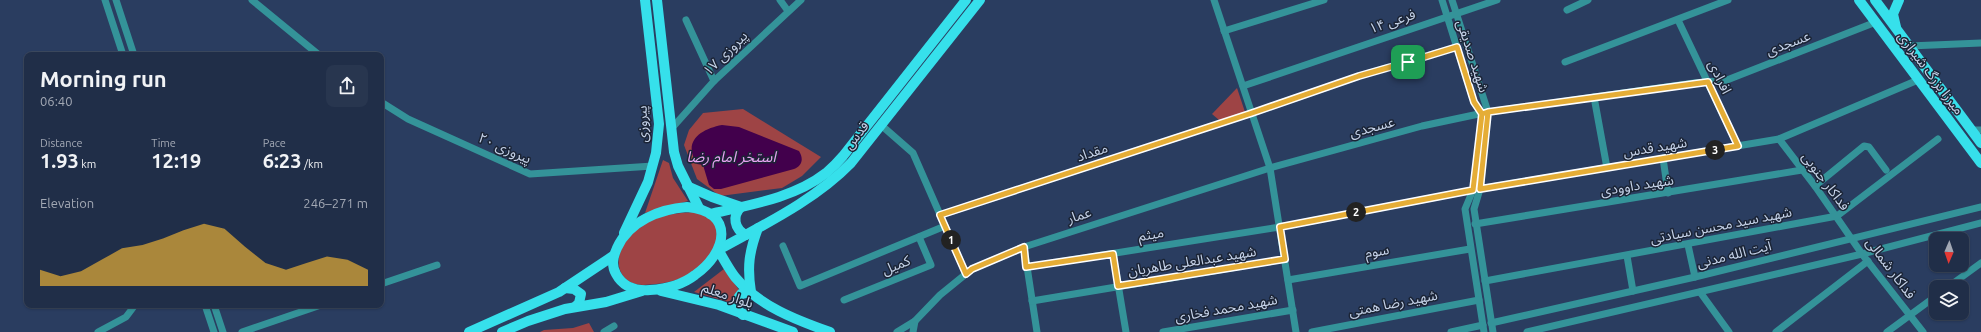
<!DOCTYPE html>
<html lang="en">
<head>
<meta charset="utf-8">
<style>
  body { margin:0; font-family:Ubuntu,"Noto Sans Arabic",sans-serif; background:#28364f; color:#f1f3f6; height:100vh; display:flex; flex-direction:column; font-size:15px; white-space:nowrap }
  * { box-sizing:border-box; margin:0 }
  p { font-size:13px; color:#a2a8b4 }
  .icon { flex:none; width:22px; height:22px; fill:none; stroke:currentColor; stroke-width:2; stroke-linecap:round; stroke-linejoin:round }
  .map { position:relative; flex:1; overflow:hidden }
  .sheet { position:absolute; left:24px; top:52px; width:360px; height:256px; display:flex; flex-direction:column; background:#202e48; border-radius:8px; box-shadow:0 1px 3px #0004,0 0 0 1px #3d4a60 }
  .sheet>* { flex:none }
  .needle { width:26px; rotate:182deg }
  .fabs { position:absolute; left:1929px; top:232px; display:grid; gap:8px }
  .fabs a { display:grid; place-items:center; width:40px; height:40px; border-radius:8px; background:#202e48; box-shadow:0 1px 3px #0004,0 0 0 1px #3d4a60; font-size:20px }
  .pin { position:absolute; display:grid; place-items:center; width:34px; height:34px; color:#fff; margin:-17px; border-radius:8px; box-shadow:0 2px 6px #0006 }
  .km { position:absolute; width:20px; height:20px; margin:-10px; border-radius:50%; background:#222; color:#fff; font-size:11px; line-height:20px; text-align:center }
  .round { display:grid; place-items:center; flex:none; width:42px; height:42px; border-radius:8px; background:#28364f }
  .overview { display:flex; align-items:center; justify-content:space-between; height:68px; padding:0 16px }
  h1 { font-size:22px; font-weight:600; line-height:30px }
  .figures { display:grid; grid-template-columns:repeat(3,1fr); gap:6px; height:68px; padding:4px 16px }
  .figures div { display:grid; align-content:center }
  .figures b { font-size:20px; font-weight:600 }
  .figures small { font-size:11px; font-weight:400 }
  .figures p { font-size:11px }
  .chart { height:112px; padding:8px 16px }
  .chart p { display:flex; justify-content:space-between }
  .chart svg { width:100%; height:72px; margin-top:4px; fill:#e5ad36; opacity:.7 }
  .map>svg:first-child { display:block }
  .green { fill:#9e4445 }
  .water { fill:#42004c }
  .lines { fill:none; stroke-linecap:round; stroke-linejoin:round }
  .minor { stroke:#349399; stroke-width:7 }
  .major { stroke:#36e0eb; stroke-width:10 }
  .route-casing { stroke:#fff; stroke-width:8 }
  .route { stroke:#e5ad36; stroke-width:5 }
  .labels { text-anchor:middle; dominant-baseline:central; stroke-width:3; stroke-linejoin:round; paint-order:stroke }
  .street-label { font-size:14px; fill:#c5d2e8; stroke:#1b2435 }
  .water-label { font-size:15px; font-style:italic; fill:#e8a4f3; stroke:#1b2435 }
</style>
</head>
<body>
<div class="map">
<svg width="1981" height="332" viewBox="0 0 1981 332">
  <rect width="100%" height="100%" fill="#2a3d60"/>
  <!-- green -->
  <g class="green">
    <polygon points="1237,88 1245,112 1219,120 1212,114"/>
    <polygon points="743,109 821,157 802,176 782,188 720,196 697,179 684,145 689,130 703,113"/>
    <polygon points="663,160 669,163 673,178 688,201 645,213"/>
    <path d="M694,212c7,2 14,4 19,9 12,16 -6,44 -21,52 -16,9 -31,11 -49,12 -7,0 -15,-3 -19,-8 -16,-20 7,-47 26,-56 14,-7 29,-8 44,-9z"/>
    <polygon points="724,269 739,290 729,302 694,292"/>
    <polygon points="589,323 594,332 540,332 544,330 573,328"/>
  </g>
  <!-- water -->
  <path class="water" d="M722,125l17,2 60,24c5,8 3,15 -5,18l-73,20h-7l-5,-4 -6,-20 -6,-1c-15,-23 4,-35 25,-39z"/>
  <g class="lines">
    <!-- minor -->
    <g class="minor">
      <polyline points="105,0 123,55"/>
      <polyline points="116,0 134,55"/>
      <polyline points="252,0 319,55"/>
      <polyline points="780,0 788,11"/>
      <polyline points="1214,0 1270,168 1296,332"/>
      <polyline points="1442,0 1474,102 1482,114 1482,122 1473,190 1465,209 1484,332"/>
      <polyline points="1452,0 1488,112 1480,189 1474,209 1493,332"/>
      <polyline points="1567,10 1588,0"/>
      <polyline points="686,20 714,81"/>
      <polyline points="1678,20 1738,146"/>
      <polyline points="1224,31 1324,0"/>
      <polyline points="1909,46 1981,43"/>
      <polyline points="1565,62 1728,0"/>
      <polyline points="1243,86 1497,0"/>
      <polyline points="1594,97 1607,168"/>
      <polyline points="381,102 408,119 530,174 653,166"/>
      <polyline points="881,125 913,153 966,274"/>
      <polyline points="672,128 714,81 801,0"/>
      <polyline points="1971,130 1981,130"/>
      <polyline points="1779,139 1815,186 1862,254 1923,332"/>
      <polyline points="1663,158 1668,193"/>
      <polyline points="1815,186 1864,146 1869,147 1886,170"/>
      <polyline points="940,215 1252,113 1359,76 1457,47"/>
      <polyline points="1475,224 1802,170"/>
      <polyline points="1688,245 1695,277"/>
      <polyline points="783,246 800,286 945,226"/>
      <polyline points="1024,247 1037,332"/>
      <polyline points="1113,254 1126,332"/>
      <polyline points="1627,256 1633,291"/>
      <polyline points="1027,267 1280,227 1473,190 1779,139 1918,80"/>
      <polyline points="1288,280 1470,249"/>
      <polyline points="1485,281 1837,216 1938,139"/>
      <polyline points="381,284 437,265"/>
      <polyline points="1948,287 1981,263"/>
      <polyline points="1700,292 1729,332"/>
      <polyline points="844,300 931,265 919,237"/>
      <polyline points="1032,301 1285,259"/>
      <polyline points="205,305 214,332"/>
      <polyline points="214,305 223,332"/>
      <polyline points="915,321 940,295 972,269 1024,247 1270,168 1422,126 1488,112 1694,83 1727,80 1876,22"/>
      <polyline points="1491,323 1695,277 1981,207"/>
      <polyline points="98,332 126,317 135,305"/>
      <polyline points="242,332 321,305"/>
      <polyline points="604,332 614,326"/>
      <polyline points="897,332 915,321 913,332"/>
      <polyline points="1163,332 1293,310"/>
      <polyline points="1312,332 1479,300"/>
      <polyline points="1451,332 1483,325"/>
      <polyline points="1527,332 1862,254 1981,223"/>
      <polyline points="1776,332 1868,261"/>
      <polyline points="1887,332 1936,296"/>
    </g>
    <!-- major -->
    <g class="major">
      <polyline points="657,0 674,152 678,166 699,208"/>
      <polyline points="1859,0 1981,163"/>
      <polyline points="1875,0 1981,143"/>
      <polyline points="1896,27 1893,14 1899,0"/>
      <path d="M687,186l25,11 29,10c-9,9 -7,22 5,28"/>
      <path d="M687,207c49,4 40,46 8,68 -13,10 -29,14 -45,15 -14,1 -27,-3 -34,-16 -5,-9 -3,-17 1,-26 12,-27 43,-39 70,-41z"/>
      <path d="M710,214c39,-9 84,-16 116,-41 6,-5 12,-11 17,-17l123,-156"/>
      <polyline points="624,233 648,182 656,153 659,124 645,0"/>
      <path d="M720,249c45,-25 95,-49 131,-86l129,-163"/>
      <path d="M719,251c5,9 10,18 16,26 24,29 61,43 95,55"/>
      <polyline points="565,288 574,289 581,294 579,303 575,307"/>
      <polyline points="661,291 719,305 793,332"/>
      <path d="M743,315c-8,-6 -9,-13 -2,-21l10,-2c-4,-25 -2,-40 7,-64"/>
      <polyline points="469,332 559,292 613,256"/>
      <polyline points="502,332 528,321 565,309 606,302 642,291"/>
    </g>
  </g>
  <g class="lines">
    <!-- route casing -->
    <g class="route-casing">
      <polyline id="route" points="1408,62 1359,76 1252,113 940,215 966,274 972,269 1024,247 1026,267 1113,254 1118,286 1285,259 1280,227 1473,190 1482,114 1488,112 1708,82 1738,146 1480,189 1488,112 1482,114 1474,102 1457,47 1408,62"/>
    </g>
    <!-- route -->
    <use href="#route" class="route"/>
  </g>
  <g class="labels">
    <!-- street labels -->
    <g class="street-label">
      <text transform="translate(1392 21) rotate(-19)">فرعی ۱۴</text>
      <text transform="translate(1788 43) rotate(-21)">عسجدی</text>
      <text transform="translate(725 53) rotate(-45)">پیروزی ۱۷</text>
      <text transform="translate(1473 56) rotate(72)">شهید صدیقی</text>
      <text transform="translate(1931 73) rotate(53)">میرزا بزرگ شیرازی</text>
      <text transform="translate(1720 77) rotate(64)">افرادی</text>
      <text transform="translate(642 124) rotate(-91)">پیروزی</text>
      <text transform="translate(1372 127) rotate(-15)">عسجدی</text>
      <text transform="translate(856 135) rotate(-52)">قدس</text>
      <text transform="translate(1655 147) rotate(-9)">شهید قدس</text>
      <text transform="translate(505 148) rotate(24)">پیروزی ۲۰</text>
      <text transform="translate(1092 152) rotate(-18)">مقداد</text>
      <text transform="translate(1826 181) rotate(53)">فداکار جنوبی</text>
      <text transform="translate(1637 185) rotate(-9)">شهید داوودی</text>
      <text transform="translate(1079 215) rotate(-18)">عمار</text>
      <text transform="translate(1721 225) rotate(-11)">شهید سید محسن سیادتی</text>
      <text transform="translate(1151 234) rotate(-9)">میثم</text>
      <text transform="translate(1377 251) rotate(-10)">سوم</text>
      <text transform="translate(1734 254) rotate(-14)">آیت الله مدنی</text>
      <text transform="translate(1192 261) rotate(-9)">شهید عبدالعلی طاهریان</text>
      <text transform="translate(896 265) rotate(-22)">کمیل</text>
      <text transform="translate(1891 268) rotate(53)">فداکار شمالی</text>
      <text transform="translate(728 295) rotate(19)">بلوار معلم</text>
      <text transform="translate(1393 303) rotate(-11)">شهید رضا همتی</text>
      <text transform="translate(1226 308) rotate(-10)">شهید محمد فخاری</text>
    </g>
    <!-- water labels -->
    <g class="water-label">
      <text x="731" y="156">استخر امام رضا</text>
    </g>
  </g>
</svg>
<div class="fabs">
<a><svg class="needle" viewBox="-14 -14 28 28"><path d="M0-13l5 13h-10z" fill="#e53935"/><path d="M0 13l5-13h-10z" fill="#a2a8b4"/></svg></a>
<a><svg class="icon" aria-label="layers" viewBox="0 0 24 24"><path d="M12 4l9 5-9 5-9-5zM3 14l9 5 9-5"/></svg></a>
</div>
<div class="pin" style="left:1408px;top:62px;background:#1e9e55"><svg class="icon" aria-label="arrive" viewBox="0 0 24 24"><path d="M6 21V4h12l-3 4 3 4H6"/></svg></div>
<b class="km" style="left:951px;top:240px">1</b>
<b class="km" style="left:1356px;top:212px">2</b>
<b class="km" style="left:1715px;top:150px">3</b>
<section class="sheet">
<div class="overview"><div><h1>Morning run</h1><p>06:40</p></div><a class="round"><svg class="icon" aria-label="share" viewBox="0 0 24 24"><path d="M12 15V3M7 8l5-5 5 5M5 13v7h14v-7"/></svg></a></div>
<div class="figures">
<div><p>Distance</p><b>1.93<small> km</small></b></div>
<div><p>Time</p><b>12:19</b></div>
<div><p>Pace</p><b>6:23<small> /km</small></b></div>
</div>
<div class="chart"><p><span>Elevation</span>246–271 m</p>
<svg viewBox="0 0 160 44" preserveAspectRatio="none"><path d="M0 44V34L10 38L20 35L30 28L40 21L50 19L60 15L70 10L80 6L90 9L100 20L110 30L120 34L130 30L140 26L150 28L160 34V44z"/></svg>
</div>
</section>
</div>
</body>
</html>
